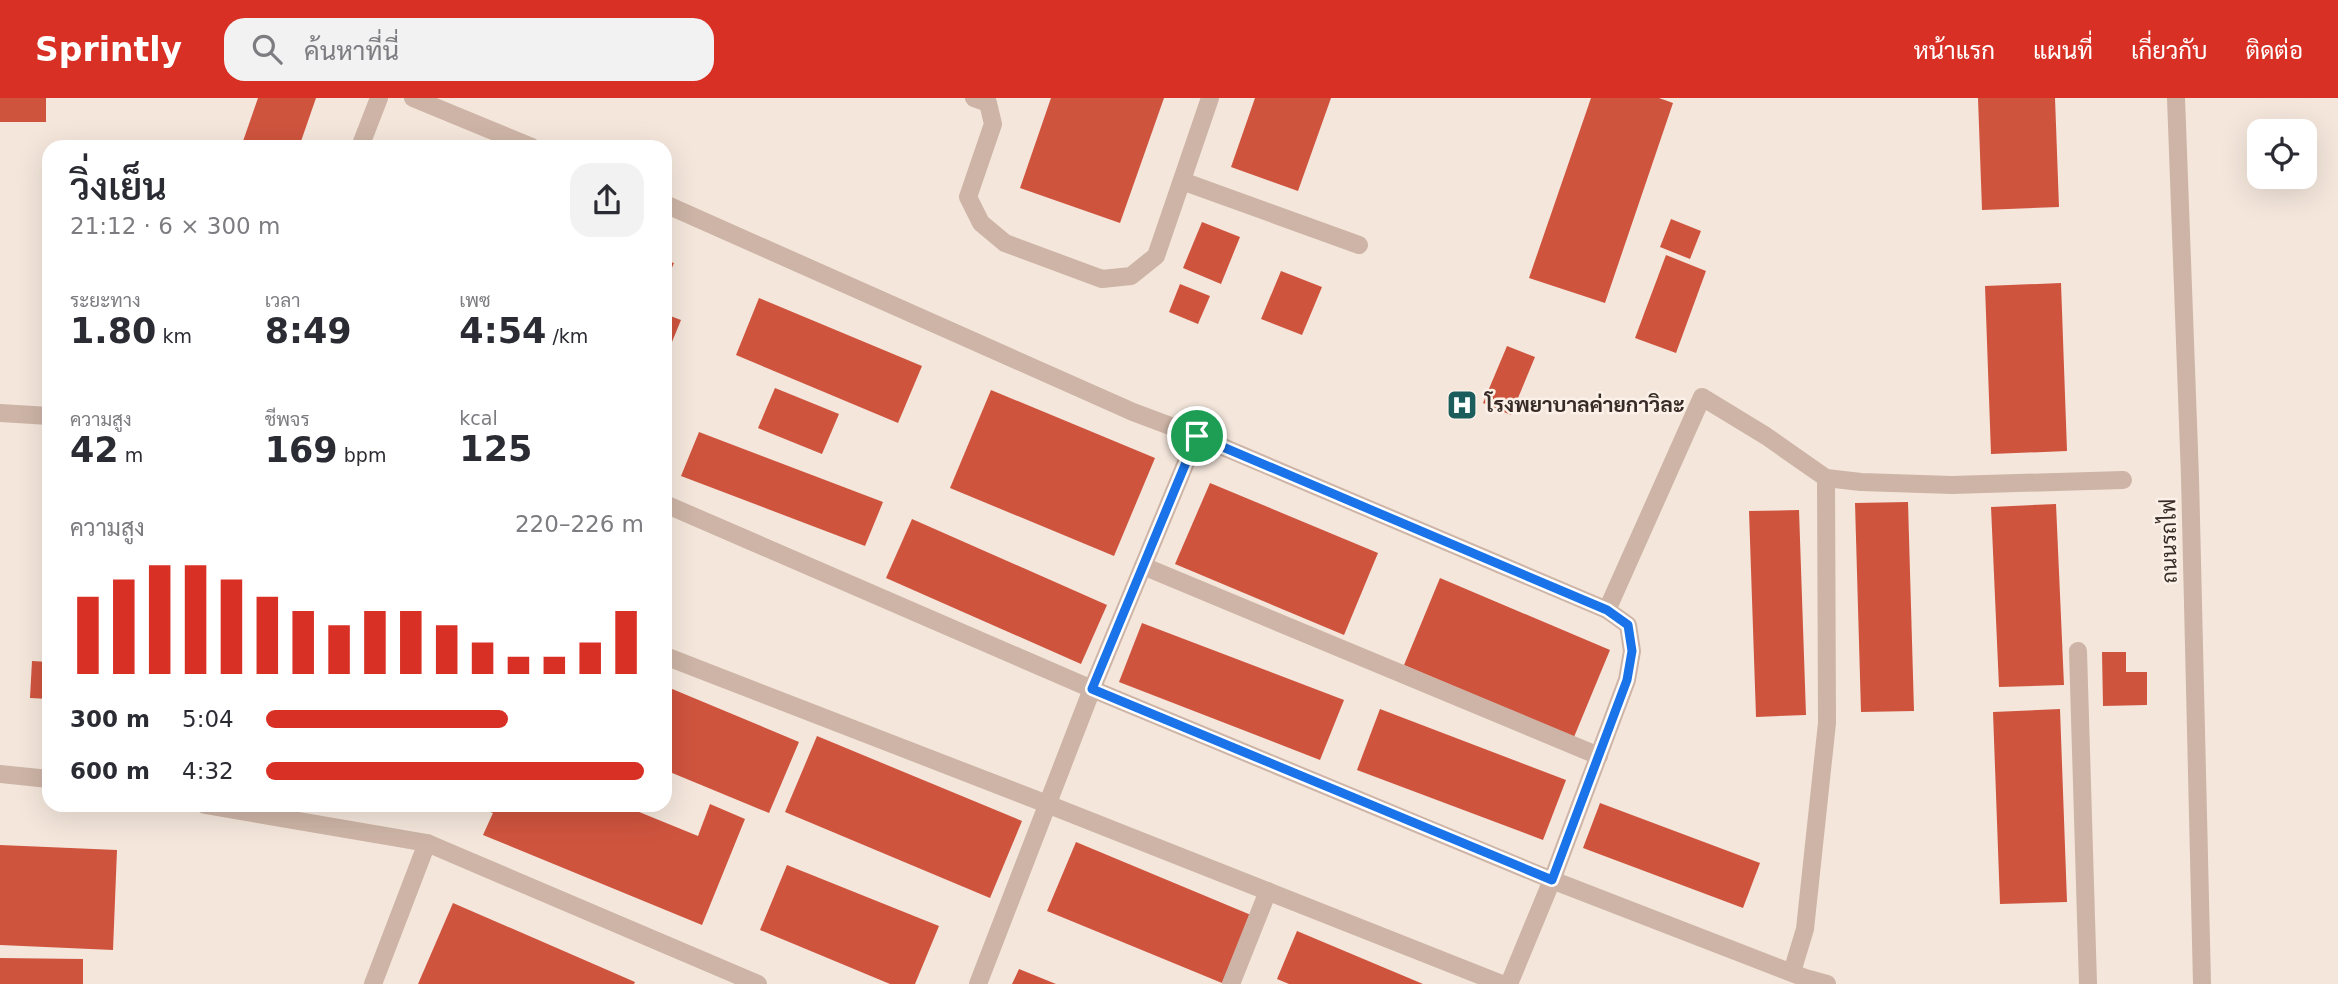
<!DOCTYPE html>
<html lang="th">
<head>
<meta charset="utf-8">
<style>
  body { margin:0; font-family:"DejaVu Sans",Sarabun,sans-serif; background:#f2f2f3; color:#2b2b33; height:100vh; display:flex; flex-direction:column; font-size:26px; white-space:nowrap }
  * { box-sizing:border-box; margin:0 }
  p { font-size:23px; color:#7c7c81 }
  .icon { flex:none; width:38px; height:38px; fill:none; stroke:currentColor; stroke-width:2; stroke-linecap:round; stroke-linejoin:round }
  .map { position:relative; flex:1; overflow:hidden }
  .side { position:absolute; left:42px; top:42px; width:630px; height:672px; display:flex; flex-direction:column; background:#fff; border-radius:21px; box-shadow:0 7px 28px #0002 }
  .side>* { flex:none }
  .controls { position:absolute; left:2247px; top:21px; display:grid; gap:14px }
  .controls a { display:grid; place-items:center; width:70px; height:70px; border-radius:14px; background:#fff; box-shadow:0 7px 28px #0002; font-size:35px }
  .pin { position:absolute; display:grid; place-items:center; width:60px; height:60px; color:#fff; margin:-30px; border:4px solid #fff; border-radius:50%; box-shadow:0 2px 7px #0007 }
  .round { display:grid; place-items:center; flex:none; width:74px; height:74px; border-radius:21px; background:#f2f2f3 }
  .summary { display:flex; align-items:center; justify-content:space-between; height:119px; padding:0 28px }
  h1 { font-size:38px; font-weight:600; line-height:52px }
  .metrics { display:grid; grid-template-columns:repeat(3,1fr); gap:10px; height:119px; padding:7px 28px }
  .metrics div { display:grid; align-content:center }
  .metrics b { font-size:35px; font-weight:600 }
  .metrics small { font-size:19px; font-weight:400 }
  .metrics p { font-size:19px }
  .chart { height:196px; padding:14px 28px }
  .chart p { display:flex; justify-content:space-between }
  .chart svg { width:100%; height:126px; margin-top:7px; stroke:#d93025; stroke-width:6 }
  ul { padding:0 28px; list-style:none; font-size:23px }
  li { display:grid; grid-template-columns:112px 84px 1fr; align-items:center; height:52px }
  li i { height:18px; border-radius:9px; background:#d93025 }
  header { display:flex; align-items:center; gap:42px; box-sizing:border-box; height:98px; padding:0 35px; background:#d93025; color:#fff }
  header strong { font-size:33px }
  nav { display:flex; gap:38px; margin-inline-start:auto; font-size:24px }
  .search { width:490px; height:63px; background:#f2f2f3; display:flex; align-items:center; gap:18px; box-sizing:border-box; padding:0 24px; border-radius:21px; color:#7c7c81; font-size:26px }
  .map>svg:first-child { display:block }
  .building { fill:#cf543e }
  .lines { fill:none; stroke-linecap:round; stroke-linejoin:round }
  .service { stroke:#cdb4a6; stroke-width:18 }
  .minor { stroke:#cdb4a6; stroke-width:18 }
  .tertiary { stroke:#cdb4a6; stroke-width:18 }
  .route-casing { stroke:#fff; stroke-width:14 }
  .route { stroke:#1a73e8; stroke-width:9 }
  .labels { text-anchor:middle; dominant-baseline:central; stroke-width:5; stroke-linejoin:round; paint-order:stroke }
  .poi-label { font-size:21px; font-weight:bold; fill:#382b27; stroke:#fbf1e8; text-anchor:start }
  .street-label { font-size:21px; fill:#382b27; stroke:#fbf1e8 }
</style>
</head>
<body>
<header>
<strong>Sprintly</strong>
<div class="search"><svg class="icon" aria-label="search" viewBox="0 0 24 24"><circle cx="10" cy="10" r="6"/><path d="M15 15l6 6"/></svg>ค้นหาที่นี่</div>
<nav><a>หน้าแรก</a><a>แผนที่</a><a>เกี่ยวกับ</a><a>ติดต่อ</a></nav>
</header>
<div class="map">
<svg width="2338" height="886" viewBox="0 0 2338 886">
  <rect width="100%" height="100%" fill="#f4e6db"/>
  <!-- building -->
  <g class="building">
    <rect x="0" y="0" width="46" height="24"/>
    <polygon points="258,0 316,0 299,49 241,49"/>
    <polygon points="1051,0 1164,0 1120,125 1020,90"/>
    <polygon points="1255,0 1331,0 1298,93 1231,69"/>
    <polygon points="1591,0 1659,0 1673,5 1605,205 1529,180"/>
    <polygon points="1978,0 2055,0 2059,109 1982,112"/>
    <polygon points="1671,121 1701,133 1690,161 1660,149"/>
    <polygon points="1202,124 1240,139 1221,186 1183,170"/>
    <polygon points="1666,157 1706,173 1676,255 1635,240"/>
    <polygon points="665,162 674,165 665,186"/>
    <polygon points="1281,173 1322,189 1302,237 1261,221"/>
    <polygon points="2061,185 2067,353 1991,356 1985,188"/>
    <polygon points="1180,186 1210,198 1198,226 1169,214"/>
    <polygon points="759,200 922,268 898,325 736,257"/>
    <polygon points="665,216 681,222 665,261"/>
    <polygon points="1507,248 1535,259 1511,317 1483,305"/>
    <polygon points="775,290 839,316 822,356 758,330"/>
    <polygon points="991,292 1155,360 1114,458 950,390"/>
    <polygon points="699,334 883,404 865,448 681,378"/>
    <polygon points="1210,385 1378,455 1344,537 1175,466"/>
    <polygon points="1908,404 1914,613 1861,614 1855,405"/>
    <polygon points="2056,406 2064,587 1999,589 1991,409"/>
    <polygon points="1799,412 1806,617 1756,619 1749,413"/>
    <polygon points="912,421 1107,507 1081,566 886,480"/>
    <polygon points="1440,480 1610,552 1574,639 1404,567"/>
    <polygon points="1142,525 1344,602 1320,662 1119,584"/>
    <polygon points="2102,554 2126,554 2126,574 2147,574 2147,607 2103,608"/>
    <polygon points="32,563 49,564 49,601 30,600"/>
    <polygon points="665,588 799,644 769,715 665,672"/>
    <polygon points="1380,611 1566,682 1543,742 1357,672"/>
    <polygon points="2060,611 2067,804 2000,806 1993,614"/>
    <polygon points="817,638 1022,723 990,800 785,714"/>
    <polygon points="1600,705 1760,765 1743,810 1583,750"/>
    <polygon points="710,706 745,721 702,827 483,737 493,715 472,707 622,707 698,738"/>
    <polygon points="1076,744 1251,817 1222,885 1047,813"/>
    <polygon points="0,747 117,752 113,852 0,847"/>
    <polygon points="787,767 939,828 915,886 890,886 760,832"/>
    <polygon points="453,805 635,884 634,886 418,886"/>
    <polygon points="1297,833 1423,886 1289,886 1277,881"/>
    <polygon points="0,860 83,861 83,886 0,886"/>
    <polygon points="1019,871 1056,886 1012,886"/>
  </g>
  <g class="lines">
    <!-- service -->
    <g class="service">
      <polyline points="413,0 532,49"/>
      <polyline points="974,0 988,5 993,26 968,99 981,125 1005,145 1102,181 1131,178 1156,158 1210,0"/>
      <polyline points="360,49 379,0"/>
      <polyline points="1182,83 1359,147"/>
      <polyline points="665,106 1133,314 1197,338 1607,512 1628,527 1632,553 1627,582 1552,782 1509,886"/>
      <polyline points="0,315 49,318"/>
      <polyline points="665,406 1092,591 1552,782 1805,880 1827,886"/>
      <polyline points="1143,468 1599,658"/>
      <polyline points="1607,512 1702,299 1766,338 1826,380 1861,384 1952,387 2123,382"/>
      <polyline points="665,558 1047,706 1502,886"/>
      <polyline points="0,676 49,681"/>
      <polyline points="205,707 427,745 758,886"/>
      <polyline points="1792,874 1805,831 1827,625 1826,380"/>
      <polyline points="373,886 427,745"/>
      <polyline points="978,886 1092,591 1197,338"/>
      <polyline points="1231,886 1268,793"/>
    </g>
    <!-- minor -->
    <polyline class="minor" points="2078,553 2088,886"/>
    <!-- tertiary -->
    <polyline class="tertiary" points="2176,0 2190,379 2202,886"/>
  </g>
  <g class="lines">
    <!-- route casing -->
    <g class="route-casing">
      <polygon id="route" points="1197,338 1607,512 1628,527 1632,553 1627,582 1552,782 1092,591"/>
    </g>
    <!-- route -->
    <use href="#route" class="route"/>
  </g>
  <!-- icons -->
  <defs>
    <g id="hospital-square" transform="scale(1.575)"><rect x="-9" y="-9" width="18" height="18" rx="4" fill="#1a5d5c" stroke="#fbf1e8"/><path d="M-5-5h3v3.5h4V-5h3V5h-3V1.5h-4V5h-3Z" fill="#fff"/></g>
  </defs>
  <g fill-rule="evenodd">
    <use href="#hospital-square" x="1462" y="307"/>
  </g>
  <g class="labels">
    <!-- poi labels -->
    <g class="poi-label">
      <text x="1485" y="307">โรงพยาบาลค่ายกาวิละ</text>
    </g>
    <!-- street labels -->
    <g class="street-label">
      <text transform="translate(2169 443) rotate(-91)">ถนนรถไฟ</text>
    </g>
  </g>
</svg>
<div class="controls">
<a><svg class="icon" aria-label="locate" viewBox="0 0 24 24"><circle cx="12" cy="12" r="6"/><path d="M12 2v4M12 18v4M2 12h4M18 12h4"/></svg></a>
</div>
<div class="pin" style="left:1197px;top:338px;background:#1e9e55"><svg class="icon" aria-label="arrive" viewBox="0 0 24 24"><path d="M6 21V4h12l-3 4 3 4H6"/></svg></div>
<section class="side">
<div class="summary"><div><h1>วิ่งเย็น</h1><p>21:12 · 6 × 300 m</p></div><a class="round"><svg class="icon" aria-label="share" viewBox="0 0 24 24"><path d="M12 15V3M7 8l5-5 5 5M5 13v7h14v-7"/></svg></a></div>
<div class="metrics">
<div><p>ระยะทาง</p><b>1.80<small> km</small></b></div>
<div><p>เวลา</p><b>8:49</b></div>
<div><p>เพซ</p><b>4:54<small> /km</small></b></div>
</div>
<div class="metrics">
<div><p>ความสูง</p><b>42<small> m</small></b></div>
<div><p>ชีพจร</p><b>169<small> bpm</small></b></div>
<div><p>kcal</p><b>125</b></div>
</div>
<div class="chart"><p><span>ความสูง</span>220–226 m</p>
<svg viewBox="0 0 160 44" preserveAspectRatio="none"><path d="M5 44V17M15 44V11M25 44V6M35 44V6M45 44V11M55 44V17M65 44V22M75 44V27M85 44V22M95 44V22M105 44V27M115 44V33M125 44V38M135 44V38M145 44V33M155 44V22"/></svg>
</div>
<ul>
<li><b>300 m</b>5:04<i style="width:64%"></i></li>
<li><b>600 m</b>4:32<i style="width:100%"></i></li>
</ul>
</section>
</div>
</body>
</html>
